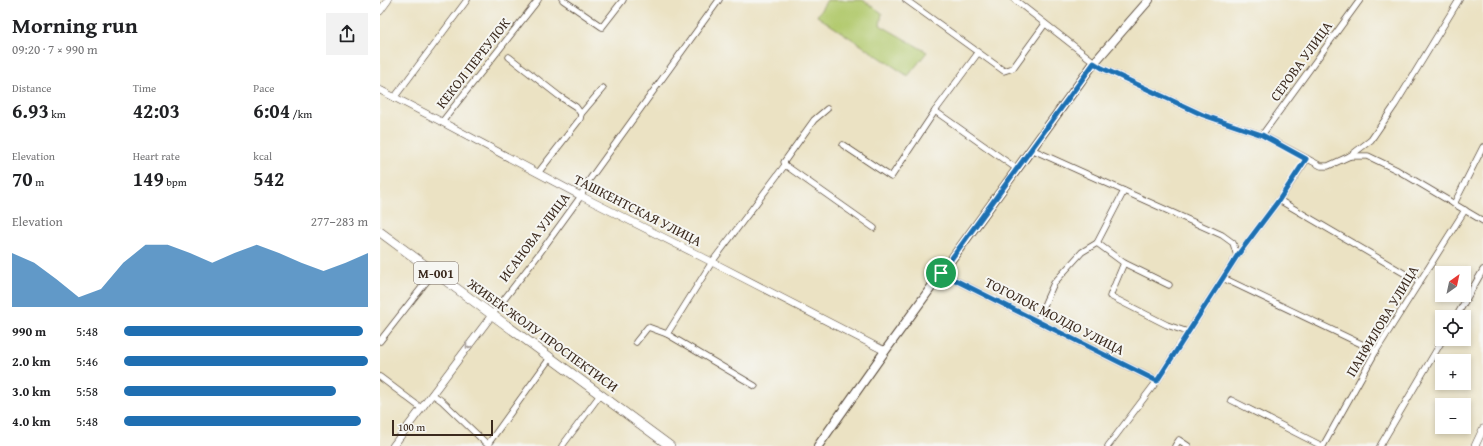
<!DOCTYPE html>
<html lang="en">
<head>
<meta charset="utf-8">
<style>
  body { margin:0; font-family:"Gentium Book Plus",serif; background:#f2f2f2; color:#202124; height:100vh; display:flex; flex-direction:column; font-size:15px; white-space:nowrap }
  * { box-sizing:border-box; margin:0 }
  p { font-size:13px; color:#757577 }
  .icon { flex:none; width:22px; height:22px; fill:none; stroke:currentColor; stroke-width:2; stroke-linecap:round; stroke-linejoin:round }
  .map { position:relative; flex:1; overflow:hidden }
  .sheet { display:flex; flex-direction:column; background:#fff; width:380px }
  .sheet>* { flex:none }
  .needle { width:26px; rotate:33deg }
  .controls { position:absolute; left:1055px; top:266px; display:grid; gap:8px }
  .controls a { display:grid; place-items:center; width:36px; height:36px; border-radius:0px; background:#fff; box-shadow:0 2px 6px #0003; font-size:20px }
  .scale { position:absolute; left:12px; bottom:10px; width:101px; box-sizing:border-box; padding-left:4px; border:2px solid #3b2a1e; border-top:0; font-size:11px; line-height:14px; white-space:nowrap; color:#3b2a1e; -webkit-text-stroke:3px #f6f6f2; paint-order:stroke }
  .pin { position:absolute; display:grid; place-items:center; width:34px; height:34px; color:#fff; margin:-17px; border:2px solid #fff; border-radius:50%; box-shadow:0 1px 4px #0007 }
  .round { display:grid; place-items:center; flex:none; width:42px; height:42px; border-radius:0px; background:#f2f2f2 }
  .head { display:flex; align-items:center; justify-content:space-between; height:68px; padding:0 12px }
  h1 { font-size:22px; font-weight:600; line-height:30px }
  .metrics { display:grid; grid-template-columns:repeat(3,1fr); gap:6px; height:68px; padding:4px 12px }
  .metrics div { display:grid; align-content:center }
  .metrics b { font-size:20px; font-weight:600 }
  .metrics small { font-size:11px; font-weight:400 }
  .metrics p { font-size:11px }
  .chart { height:112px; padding:8px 12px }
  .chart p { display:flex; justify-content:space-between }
  .chart svg { width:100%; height:72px; margin-top:4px; fill:#1f6fb2; opacity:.7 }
  ul { padding:0 12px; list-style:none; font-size:13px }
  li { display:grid; grid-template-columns:64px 48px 1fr; align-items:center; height:30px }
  li i { height:10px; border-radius:5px; background:#1f6fb2 }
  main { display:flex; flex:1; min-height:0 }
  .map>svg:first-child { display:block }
  .green { fill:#b3ca6f; stroke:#777a46 }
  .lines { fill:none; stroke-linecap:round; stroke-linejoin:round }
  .minor-casing { stroke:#554637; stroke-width:7 }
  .tertiary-casing { stroke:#554637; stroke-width:8 }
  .secondary-casing { stroke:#554637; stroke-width:10 }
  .primary-casing { stroke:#554637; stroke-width:10 }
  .minor { stroke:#fff; stroke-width:5.5 }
  .tertiary { stroke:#fff; stroke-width:7 }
  .secondary { stroke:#fff; stroke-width:8 }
  .primary { stroke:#fff; stroke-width:9 }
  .oneway { stroke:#a79f9a }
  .route-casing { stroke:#fff; stroke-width:8 }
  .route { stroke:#1f6fb2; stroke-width:5 }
  .labels { text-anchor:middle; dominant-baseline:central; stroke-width:4; stroke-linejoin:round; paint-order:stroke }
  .shield { fill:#f6f6f2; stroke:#73675e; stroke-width:1 }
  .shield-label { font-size:13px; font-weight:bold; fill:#3b2a1e }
  .street-label { font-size:14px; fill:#3b2a1e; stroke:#f6f6f2 }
</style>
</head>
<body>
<main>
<section class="sheet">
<div class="head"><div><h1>Morning run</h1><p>09:20 · 7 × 990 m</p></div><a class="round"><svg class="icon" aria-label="share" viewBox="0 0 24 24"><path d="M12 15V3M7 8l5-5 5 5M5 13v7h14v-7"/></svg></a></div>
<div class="metrics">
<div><p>Distance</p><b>6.93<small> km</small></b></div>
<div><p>Time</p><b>42:03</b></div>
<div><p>Pace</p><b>6:04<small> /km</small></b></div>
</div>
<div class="metrics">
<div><p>Elevation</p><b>70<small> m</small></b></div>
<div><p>Heart rate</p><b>149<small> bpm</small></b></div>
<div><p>kcal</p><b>542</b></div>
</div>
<div class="chart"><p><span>Elevation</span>277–283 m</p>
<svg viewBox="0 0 160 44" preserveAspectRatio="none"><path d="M0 44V11L10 17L20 27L30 38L40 33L50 17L60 6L70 6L80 11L90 17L100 11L110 6L120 11L130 17L140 22L150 17L160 11V44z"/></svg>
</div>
<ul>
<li><b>990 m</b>5:48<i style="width:98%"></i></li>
<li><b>2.0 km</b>5:46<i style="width:100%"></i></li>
<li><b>3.0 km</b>5:58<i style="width:87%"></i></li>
<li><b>4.0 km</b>5:48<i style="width:97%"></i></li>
</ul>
</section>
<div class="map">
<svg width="1103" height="446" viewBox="0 0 1103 446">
  <rect width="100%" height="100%" fill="#f6f6f2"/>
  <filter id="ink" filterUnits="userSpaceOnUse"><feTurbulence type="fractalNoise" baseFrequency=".025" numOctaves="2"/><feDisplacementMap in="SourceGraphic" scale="8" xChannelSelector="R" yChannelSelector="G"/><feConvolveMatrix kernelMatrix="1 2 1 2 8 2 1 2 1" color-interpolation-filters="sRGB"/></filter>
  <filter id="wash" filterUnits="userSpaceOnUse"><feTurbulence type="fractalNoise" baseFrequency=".012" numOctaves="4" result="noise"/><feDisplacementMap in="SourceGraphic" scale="16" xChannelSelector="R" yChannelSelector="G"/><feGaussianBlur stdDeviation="0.9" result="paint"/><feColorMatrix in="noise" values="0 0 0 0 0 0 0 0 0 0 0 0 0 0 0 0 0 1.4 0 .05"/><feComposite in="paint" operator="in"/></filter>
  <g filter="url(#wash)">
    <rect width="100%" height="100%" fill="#ebe2c3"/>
    <!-- green -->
    <polygon class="green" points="447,0 483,0 502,13 500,25 547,52 528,76 437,16"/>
  </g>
  <g filter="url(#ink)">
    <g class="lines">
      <!-- minor casing -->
      <g class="minor-casing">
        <g id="minor">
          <polyline points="183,0 222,27 243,0"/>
          <polyline points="526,0 624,71 633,68 665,24"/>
          <polyline points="635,0 722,68 823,115 882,135 941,166 948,166 970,156 988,156 1017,170 1103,221"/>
          <polyline points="129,57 179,96 196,107 201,114 200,119 158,173"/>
          <polyline points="14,98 87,0"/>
          <polyline points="555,111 637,169"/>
          <polyline points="201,114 223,88"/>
          <polyline points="62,122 158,0"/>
          <polyline points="882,135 980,0"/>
          <polyline points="463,145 511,177 555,111 598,53"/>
          <polyline points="651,149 842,235 853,243 857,256"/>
          <polyline points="970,156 991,140 1015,105 1079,0"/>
          <polyline points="405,165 404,162 434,120 447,109"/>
          <polyline points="899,200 1039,282"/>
          <polyline points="1074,204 1103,147"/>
          <polyline points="717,243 744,191"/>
          <polyline points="744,263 730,296 787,325 808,332"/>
          <polyline points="561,273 777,381"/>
          <polyline points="843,278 996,351"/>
          <polyline points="112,315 159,254 201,196 207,183 339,0"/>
          <polyline points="1076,317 1103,270"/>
          <polyline points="657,321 674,283 702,252 717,243 744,263 789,285"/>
          <polyline points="0,341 54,272"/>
          <polyline points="256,342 268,327 287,334"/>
          <polyline points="0,377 41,408"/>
          <polyline points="375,386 287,334 332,262 405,165 494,228"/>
          <polyline points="52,394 62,401 109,446"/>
          <polyline points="851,400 942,446"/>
          <polyline points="108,444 170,358"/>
          <polyline points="182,446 220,395"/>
          <polyline points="728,446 777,381 857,256 899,200 927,159"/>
          <polyline points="795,446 799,440 808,446"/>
          <polyline points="943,446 996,351 1085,210"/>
          <polyline points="1000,446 1063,339"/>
        </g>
      </g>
      <!-- tertiary casing -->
      <g class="tertiary-casing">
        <g id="tertiary">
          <polyline points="0,11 8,0"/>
          <polyline points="0,90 62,122 201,196 332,262 505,351"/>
          <polyline points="13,446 112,315"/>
          <polyline points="1095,446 1103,429"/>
        </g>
      </g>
      <!-- secondary casing -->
      <g class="secondary-casing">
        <polyline id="secondary" points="438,446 505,351 714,63 769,0"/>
      </g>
      <!-- primary casing -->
      <g class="primary-casing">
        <polyline id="primary" points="0,232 290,446"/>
      </g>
      <!-- minor -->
      <use href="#minor" class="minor"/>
      <!-- tertiary -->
      <use href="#tertiary" class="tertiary"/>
      <!-- secondary -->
      <use href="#secondary" class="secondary"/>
      <!-- primary -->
      <use href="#primary" class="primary"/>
    </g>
    <!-- one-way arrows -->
    <defs><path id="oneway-chevron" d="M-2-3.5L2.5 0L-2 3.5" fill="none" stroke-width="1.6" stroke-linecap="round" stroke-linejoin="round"/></defs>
    <use class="oneway" href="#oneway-chevron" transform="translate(88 346) rotate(127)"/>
  </g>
  <g class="lines" filter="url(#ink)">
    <!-- route casing -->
    <g class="route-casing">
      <polygon id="route" points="714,63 722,68 823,115 882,135 926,159 899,200 857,256 777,381 561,273"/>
    </g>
    <!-- route -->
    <use href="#route" class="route"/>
  </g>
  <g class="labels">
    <!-- shield labels -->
    <rect class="shield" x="34" y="262" width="44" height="22" rx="3"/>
    <g class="shield-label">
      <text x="56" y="273">М-001</text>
    </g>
    <!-- street labels -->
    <g class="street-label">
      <text transform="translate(921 61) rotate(-54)">СЕРОВА УЛИЦА</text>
      <text transform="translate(93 63) rotate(-52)">КЕКОЛ ПЕРЕУЛОК</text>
      <text transform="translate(258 210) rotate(27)">ТАШКЕНТСКАЯ УЛИЦА</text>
      <text transform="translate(154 237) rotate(-53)">ИСАНОВА УЛИЦА</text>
      <text transform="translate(675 316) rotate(27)">ТОГОЛОК МОЛДО УЛИЦА</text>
      <text transform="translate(1002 321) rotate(-59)">ПАНФИЛОВА УЛИЦА</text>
      <text transform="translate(163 335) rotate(36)">ЖИБЕК ЖОЛУ ПРОСПЕКТИСИ</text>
    </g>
  </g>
</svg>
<div class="controls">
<a><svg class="needle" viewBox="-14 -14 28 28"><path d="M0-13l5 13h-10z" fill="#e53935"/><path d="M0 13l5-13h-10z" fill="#757577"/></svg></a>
<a><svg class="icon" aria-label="locate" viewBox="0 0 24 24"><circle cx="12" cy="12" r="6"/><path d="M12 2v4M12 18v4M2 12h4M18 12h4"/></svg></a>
<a>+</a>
<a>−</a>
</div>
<div class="scale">100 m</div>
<div class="pin" style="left:561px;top:273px;background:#1e9e55"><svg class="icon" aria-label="arrive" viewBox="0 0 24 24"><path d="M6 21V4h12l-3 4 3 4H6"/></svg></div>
</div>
</main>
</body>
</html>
